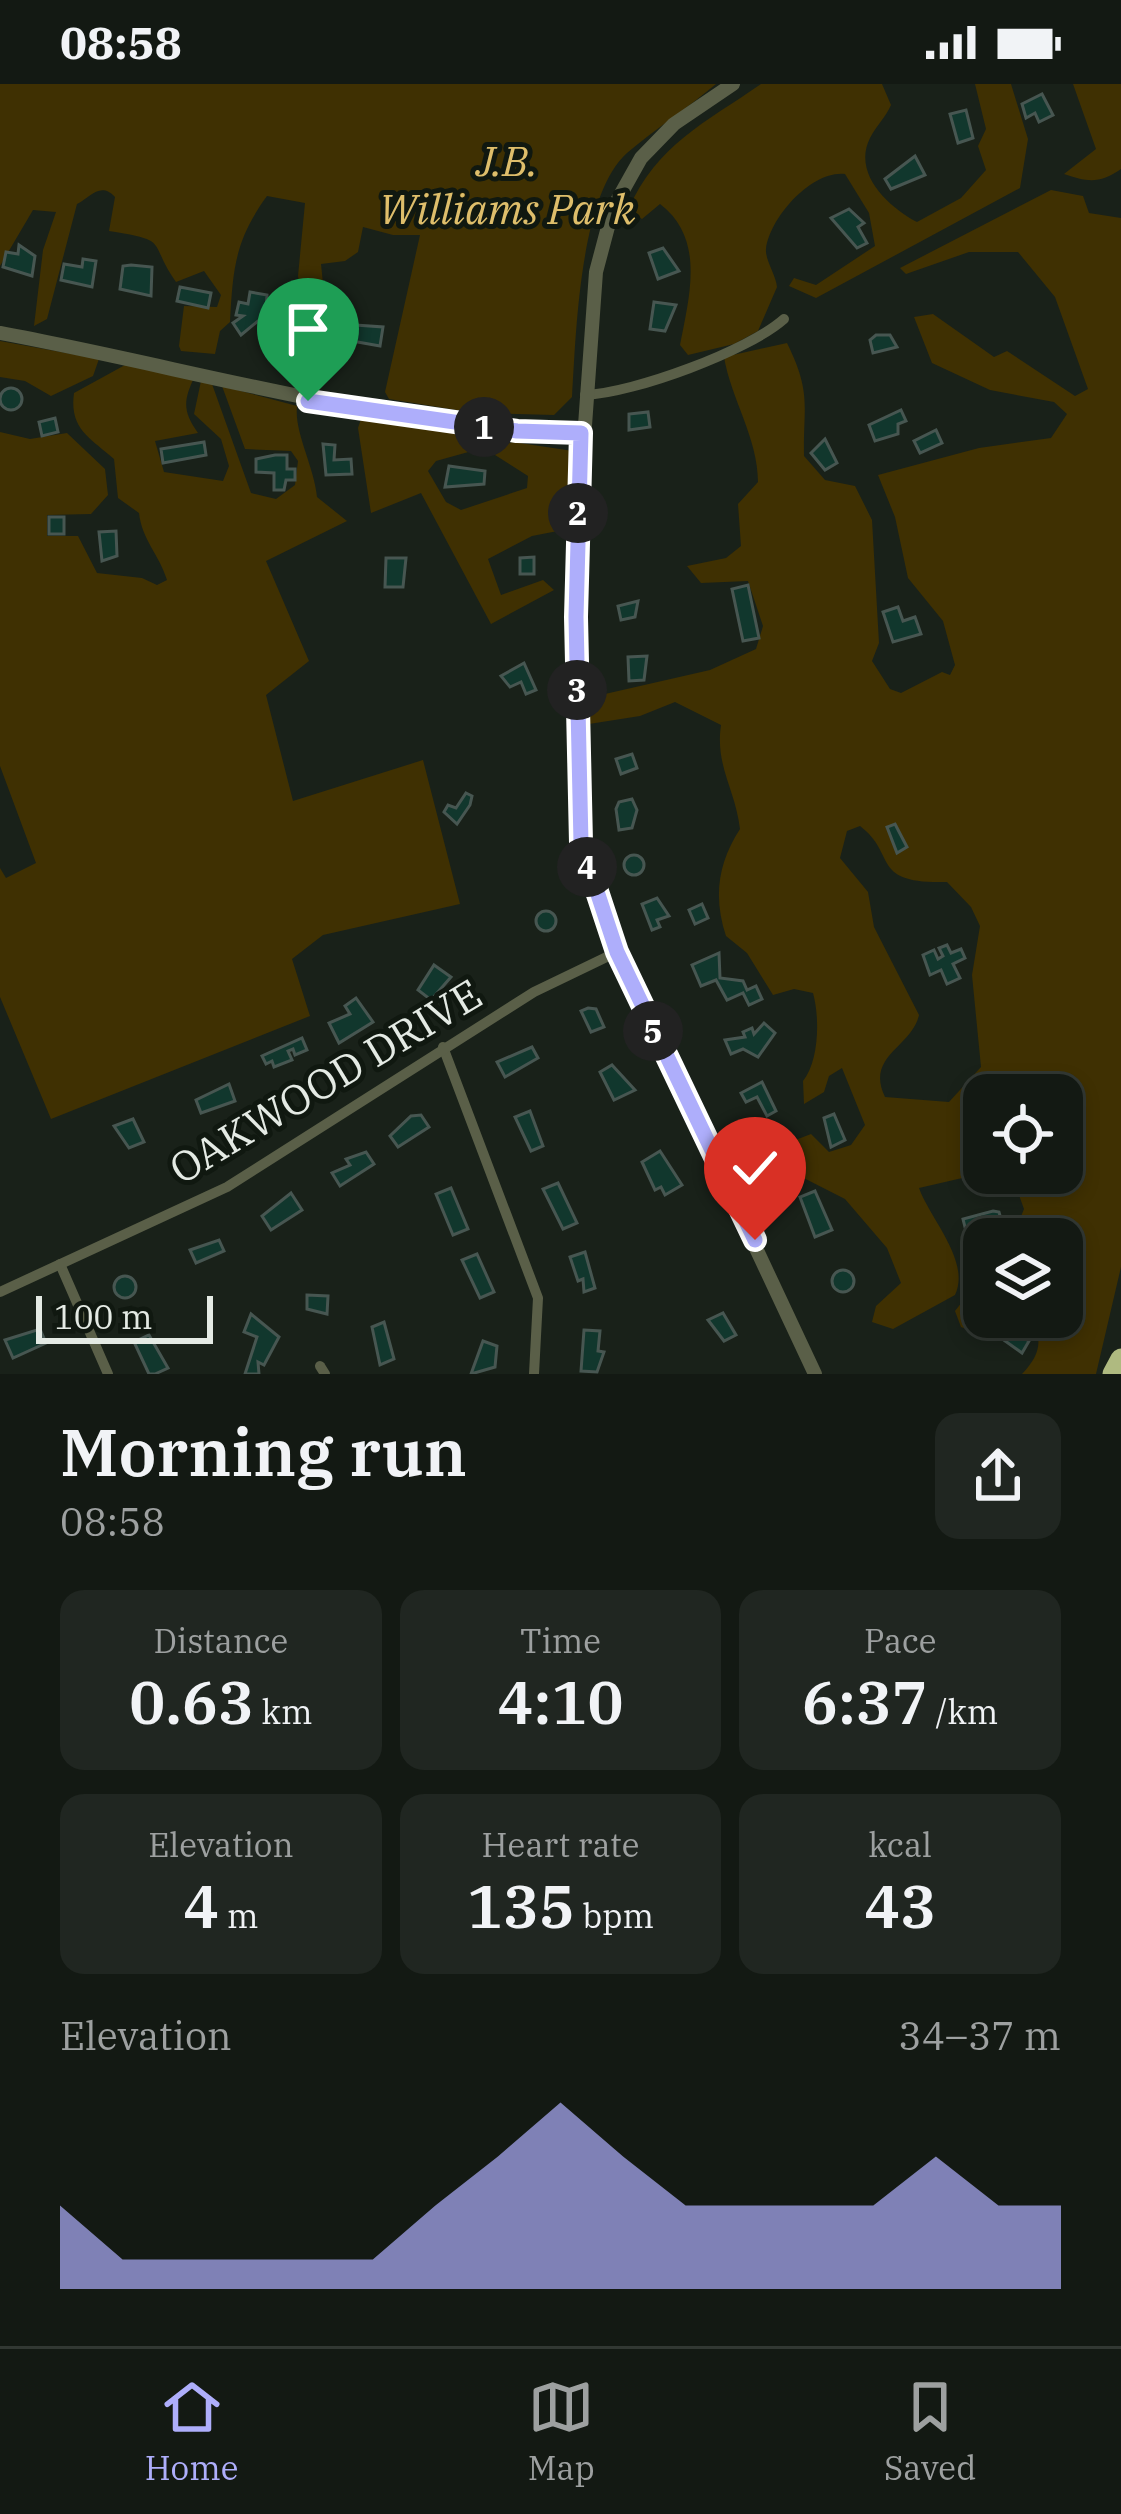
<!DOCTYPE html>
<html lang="en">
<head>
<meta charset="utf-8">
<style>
  body { margin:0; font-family:"IBM Plex Serif",serif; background:#202621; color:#f1f3f6; height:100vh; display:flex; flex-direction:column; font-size:45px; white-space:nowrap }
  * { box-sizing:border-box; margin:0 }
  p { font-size:39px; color:#9da0a0 }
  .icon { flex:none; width:66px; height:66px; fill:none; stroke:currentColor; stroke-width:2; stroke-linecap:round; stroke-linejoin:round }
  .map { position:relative; height:1290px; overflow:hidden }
  .sheet { display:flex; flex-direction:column; background:#131913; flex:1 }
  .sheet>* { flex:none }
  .controls { position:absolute; left:963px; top:990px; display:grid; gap:24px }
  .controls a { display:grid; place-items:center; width:120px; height:120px; border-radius:24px; background:#131913; box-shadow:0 6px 18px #0003,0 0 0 3px #323833; font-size:60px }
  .scale { position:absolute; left:36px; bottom:30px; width:177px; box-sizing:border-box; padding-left:12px; border:6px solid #e4eae4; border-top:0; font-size:33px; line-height:42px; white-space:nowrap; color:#e4eae4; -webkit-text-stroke:9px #101810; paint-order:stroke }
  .pin { position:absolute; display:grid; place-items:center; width:102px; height:102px; color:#fff; margin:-123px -51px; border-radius:50% 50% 50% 0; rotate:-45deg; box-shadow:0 0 12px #0007 }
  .pin .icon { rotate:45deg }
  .km { position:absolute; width:60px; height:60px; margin:-30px; border-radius:50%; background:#222; color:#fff; font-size:33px; line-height:60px; text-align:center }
  .round { display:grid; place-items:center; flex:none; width:126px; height:126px; border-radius:24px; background:#202621 }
  .headline { display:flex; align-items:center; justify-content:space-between; height:204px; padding:0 60px }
  h1 { font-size:66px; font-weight:600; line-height:90px }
  .stats { display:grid; grid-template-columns:repeat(3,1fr); gap:18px; height:204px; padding:12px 60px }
  .stats div { display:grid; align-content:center; border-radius:24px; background:#202621; text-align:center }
  .stats b { font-size:60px; font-weight:600 }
  .stats small { font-size:33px; font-weight:400 }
  .stats p { font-size:33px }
  .chart { height:336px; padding:24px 60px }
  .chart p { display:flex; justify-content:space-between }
  .chart svg { width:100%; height:216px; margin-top:12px; fill:#aeaefb; opacity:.7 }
  .status { display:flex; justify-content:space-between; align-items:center; height:84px; padding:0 60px; background:#131913; direction:ltr }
  .status svg { height:33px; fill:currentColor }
  .menu { display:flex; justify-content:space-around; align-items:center; height:168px; border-top:3px solid #323833; background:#131913; font-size:33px; color:#9da0a0 }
  .menu a { display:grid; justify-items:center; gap:6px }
  .menu .on { color:#aeaefb }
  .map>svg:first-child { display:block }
  .green { fill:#3f3002; fill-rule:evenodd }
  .building { fill:#11372d; stroke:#475651; stroke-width:3 }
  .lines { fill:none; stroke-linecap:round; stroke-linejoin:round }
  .minor { stroke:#5a5f48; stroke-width:10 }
  .tertiary { stroke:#5a5f48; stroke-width:14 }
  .motorway { stroke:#afba80; stroke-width:21 }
  .route-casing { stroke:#fff; stroke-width:24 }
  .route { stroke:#aeaefb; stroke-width:15 }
  .labels { text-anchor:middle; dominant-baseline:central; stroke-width:10; stroke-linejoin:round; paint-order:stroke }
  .park-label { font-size:42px; font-style:italic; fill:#debe6b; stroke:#101810 }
  .street-label { font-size:42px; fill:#e4eae4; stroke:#101810 }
</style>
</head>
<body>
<div class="status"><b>08:58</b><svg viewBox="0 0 49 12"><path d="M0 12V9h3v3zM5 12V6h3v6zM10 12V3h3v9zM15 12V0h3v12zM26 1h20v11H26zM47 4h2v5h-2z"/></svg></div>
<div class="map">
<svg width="1121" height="1290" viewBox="0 0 1121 1290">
  <rect width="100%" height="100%" fill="#192119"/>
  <!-- green -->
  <g class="green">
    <path d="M0,0h716c-28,24 -61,45 -89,69 -48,43 -51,183 -55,244l-18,18 -79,-2 -86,-14 -4,-7 35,-157h-27l-30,-8 -5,25 -13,9 -24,3 4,39 -22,5 -5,-32 7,-73 -38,-7c-32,44 -34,72 -37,126l-10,9 -5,23 -34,-3 -2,-5 5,-40 33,1 4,-12 -17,-24 -28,11c-29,-41 -4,-41 -67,-51l6,-34c-15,-16 -25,1 -38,7l-30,115 -13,7 9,-76 13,-38 -23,-2 -33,56z"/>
    <path d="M761,0h121l9,21c-5,12 -15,21 -21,33 -18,36 19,69 47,84l44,-24 25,-28 -8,-24 8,-17 -11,-45h36l17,55 -8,49 -204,110 -27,-12 5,-8 22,7 59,-39 -6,-33 -24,-39c-33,-4 -75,43 -79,75 -1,11 10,26 11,38l-19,44 -24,13 -46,11 -8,-10c9,-48 26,-106 -20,-141l-18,15 -14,-9c29,-66 77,-87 133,-126z"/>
    <path d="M1073,0h48v85c-21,15 -34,13 -57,5l32,-25z"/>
    <path d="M1051,106l32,6 6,17 32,5v1049l-25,107h-74c18,-19 22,-34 8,-57h32v-78h-50l12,-30 -13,-36h51v-78h-78v78l-65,15c11,31 52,73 36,107l-62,34 -21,-7 4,-16 25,-23 -14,-35 -42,-49 -63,-32 3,-23 26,-10 18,18 22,-7 14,-20 -23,-57 -13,8 -5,16 -20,12 -1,-23c16,-20 17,-63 10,-88l-19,-4 -21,6 -26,-42 -21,-17c-13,-39 -8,-73 14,-107 -5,-41 -25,-63 -19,-104l-46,-23 -35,14 -51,8 5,-26 11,-4 105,-24 46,-21 7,-23 -15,-45 -47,2 -14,-17 39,-8 15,-12 -3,-42 20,-22c0,-44 -27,-83 -34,-125l63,-14c25,51 16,62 17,113l21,24 30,6 17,34 7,123 -7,18 18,28 11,4 41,-21 8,3 5,-10 -12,-44 -35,-43 -13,-61 -17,-42 101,-27 72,-10 16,-24 -13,-12 -64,-12 -58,-27 -18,-46 19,-3 61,43 13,-6 68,45 13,-7 -33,-92 -37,-45h-49l-63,22 -6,-6zM860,742c38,29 9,58 87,56l24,25 9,19 -8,49 9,92 -32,35 -64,-5c-20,-41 27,-50 34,-82l-45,-88 -6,-35 -28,-34 7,-27z"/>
    <polygon points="0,257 99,275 93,292 51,312 25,297 0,293"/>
    <path d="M125,281l69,13c-11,23 -11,34 4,55l-43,8 9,31 59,9 6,-15 -8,-27 -27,-25 7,-33 11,3 39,109 25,6 19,-14 3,-24 -7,-10 -46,-2 -23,-63 75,20c-3,26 17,60 20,91l30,24 -81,40 43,100 -43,34 27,106 130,-41 37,144 -137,31 -31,24 18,57 -259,103 -51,-122v-129l6,10 30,-15 -36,-97v-334l30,7 37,-6 38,36 3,26 -17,19 -44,1v21h31l19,37 45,5 15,7 10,-5c-8,-26 -25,-40 -28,-67l-21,-15 -4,-39c-24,-21 -45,-30 -40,-66z"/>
    <polygon points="362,332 471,351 472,367 436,377 428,387 446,418 461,426 527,404 528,392 495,371 499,362 513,358 573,367 568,445 532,452 488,475 501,511 543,496 554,506 491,540 421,409 371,429 358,344"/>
    <polygon points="984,1190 984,1233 989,1233 969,1246 961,1243 955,1227"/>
  </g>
  <!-- building -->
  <g class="building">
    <polygon points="1042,10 1053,31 1039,38 1035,29 1026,34 1022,20"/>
    <polygon points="966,26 973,54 958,59 950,30"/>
    <polygon points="915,72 925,91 891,105 885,95"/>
    <polygon points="849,125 864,139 858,143 867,159 857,164 831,134"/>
    <polygon points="19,161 35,172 32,192 3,183 6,168 18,170"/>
    <polygon points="663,164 679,187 658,195 649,169"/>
    <polygon points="83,175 96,177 92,203 61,196 64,180 82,183"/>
    <polygon points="131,181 152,183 151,212 120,205 123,182"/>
    <polygon points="180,203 211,209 208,224 177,217"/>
    <polygon points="250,208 267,211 265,238 258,237 241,251 233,239 243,232 236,231 239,218 248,220"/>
    <polygon points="654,218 676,221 665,247 650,245"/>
    <polygon points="297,230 324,235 321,251 293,245"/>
    <polygon points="355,241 383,243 380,262 352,257"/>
    <polygon points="876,251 890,251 897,263 873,269 870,256"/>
    <circle cx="11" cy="315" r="11"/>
    <polygon points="901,326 906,337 898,340 898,350 875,357 869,341"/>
    <polygon points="648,328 650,343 629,346 629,330"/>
    <polygon points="55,334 58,348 42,352 39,338"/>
    <polygon points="936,346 942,359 920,369 914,357"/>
    <polygon points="825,355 837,379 825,386 811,369"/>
    <polygon points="204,358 206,371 163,379 161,365"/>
    <polygon points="323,360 335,361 334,376 351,375 352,390 326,391"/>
    <polygon points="275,371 287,371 287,385 295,385 295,396 286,396 284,406 274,406 274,389 256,388 256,375"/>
    <polygon points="449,382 485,387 484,400 445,403"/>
    <rect x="49" y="433" width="15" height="17"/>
    <polygon points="116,447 117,472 102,477 99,448"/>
    <polygon points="534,473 534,490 520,490 520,474"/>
    <polygon points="386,474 406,474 403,503 385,503"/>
    <polygon points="748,501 759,554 743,557 732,505"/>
    <polygon points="638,517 635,533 621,536 618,522"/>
    <polygon points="898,523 903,537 915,533 921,550 893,558 883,528"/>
    <polygon points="647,572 644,596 629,597 628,573"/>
    <polygon points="524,579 536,606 526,610 521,598 510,603 501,592"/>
    <polygon points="632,670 637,684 621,690 616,675"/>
    <polygon points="466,709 472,712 470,721 457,740 444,728 448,721 456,724"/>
    <polygon points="632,715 637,726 632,744 619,746 616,725 619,718"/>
    <polygon points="895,740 907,763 897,769 887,743"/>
    <circle cx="634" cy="781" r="10"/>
    <polygon points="657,814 669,832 657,836 660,843 652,846 642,820"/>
    <polygon points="702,820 708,834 695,840 689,826"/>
    <circle cx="546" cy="837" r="10"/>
    <polygon points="947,861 951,869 961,865 965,874 953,880 960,894 947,900 941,886 930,891 923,871 934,866 938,875 943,872 939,864"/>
    <polygon points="719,869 720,894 743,897 747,906 756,902 762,915 749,921 743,909 727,916 716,896 701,902 692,881"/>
    <polygon points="434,881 451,893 431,916 418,906"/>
    <polygon points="356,914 373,938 339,959 329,939 350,930 345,922"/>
    <polygon points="588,924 596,925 604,943 591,948 581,927"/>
    <polygon points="764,939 775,949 758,973 743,965 731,970 725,956 745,953 743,948 752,944 754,950"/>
    <polygon points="302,954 307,966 295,971 293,965 288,967 292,976 274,983 272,977 266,980 262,972"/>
    <polygon points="532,963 538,974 505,993 497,978"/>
    <polygon points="612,981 635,1006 614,1016 600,988"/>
    <polygon points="762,998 776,1027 767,1032 757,1013 746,1018 741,1009"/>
    <polygon points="229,1000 235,1017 201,1029 196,1016"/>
    <polygon points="530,1027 543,1062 531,1067 515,1033"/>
    <polygon points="834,1030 845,1056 831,1063 824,1034"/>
    <polygon points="421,1031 429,1043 398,1063 390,1052 411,1032"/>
    <polygon points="133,1035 144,1058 129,1064 114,1042"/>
    <polygon points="660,1067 682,1101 665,1111 661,1103 655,1106 642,1078"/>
    <polygon points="366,1068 374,1080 340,1102 332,1089 350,1081 346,1075"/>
    <polygon points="558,1099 577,1139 563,1145 543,1105"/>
    <polygon points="451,1104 468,1145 453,1151 436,1110"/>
    <polygon points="815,1107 832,1146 815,1153 800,1113"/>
    <polygon points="291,1109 302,1126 271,1146 262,1132"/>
    <polygon points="993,1127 999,1128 1003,1142 968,1155 963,1135"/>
    <polygon points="219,1156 224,1167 196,1179 190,1166"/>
    <polygon points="585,1168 595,1204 584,1208 583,1195 578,1197 570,1173"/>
    <polygon points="477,1170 494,1208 480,1214 462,1176"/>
    <circle cx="843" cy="1197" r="11"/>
    <circle cx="125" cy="1203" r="11"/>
    <polygon points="307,1211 328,1212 327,1230 307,1225"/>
    <polygon points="723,1229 736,1251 724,1257 708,1236"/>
    <polygon points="251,1230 279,1253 264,1281 258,1278 259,1290 245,1290 257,1253 244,1248"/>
    <polygon points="1003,1234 1025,1247 1022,1253 1029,1257 1022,1269 994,1249"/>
    <polygon points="384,1238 394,1275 380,1281 372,1243"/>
    <polygon points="40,1245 46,1259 13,1274 5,1256"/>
    <polygon points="584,1246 600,1247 598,1267 604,1268 597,1288 581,1287"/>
    <polygon points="149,1251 168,1284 155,1290 149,1290 134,1258"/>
    <polygon points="483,1257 497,1262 495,1283 471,1290"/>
  </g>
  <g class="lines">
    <!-- minor -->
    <g class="minor">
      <path d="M585,311c49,-2 163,-44 199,-76"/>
      <polyline points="443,963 538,1214 534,1290"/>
      <polyline points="60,1180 108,1290"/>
      <polyline points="0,1208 227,1103 534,908 617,868"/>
      <polyline points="320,1282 325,1290"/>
    </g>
    <!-- tertiary -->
    <g class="tertiary">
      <polyline points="733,0 674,40 641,74 613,124 596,188 577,453 577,724 588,788 617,868 815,1290"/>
      <path d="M0,249c194,36 383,94 581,100"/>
    </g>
    <!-- motorway -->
    <polyline class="motorway" points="1113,1290 1121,1275"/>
  </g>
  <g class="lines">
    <!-- route casing -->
    <g class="route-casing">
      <polyline id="route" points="308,317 517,347 581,349 576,533 581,759 617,868 755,1156"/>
    </g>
    <!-- route -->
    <use href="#route" class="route"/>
  </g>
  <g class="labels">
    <!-- park labels -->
    <g class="park-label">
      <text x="507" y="76">J.B.<tspan x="507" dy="48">Williams Park</tspan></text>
    </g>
    <!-- street labels -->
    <g class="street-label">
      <text transform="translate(325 997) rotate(-31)">OAKWOOD DRIVE</text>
    </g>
  </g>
</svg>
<div class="controls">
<a><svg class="icon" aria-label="locate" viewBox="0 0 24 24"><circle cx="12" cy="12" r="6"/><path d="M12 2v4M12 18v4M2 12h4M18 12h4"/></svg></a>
<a><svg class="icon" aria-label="layers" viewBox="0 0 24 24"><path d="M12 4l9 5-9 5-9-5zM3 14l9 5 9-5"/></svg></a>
</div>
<div class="scale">100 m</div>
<div class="pin" style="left:308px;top:317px;background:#1e9e55"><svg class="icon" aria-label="arrive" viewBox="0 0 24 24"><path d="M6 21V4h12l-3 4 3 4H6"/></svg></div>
<div class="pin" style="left:755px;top:1156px;background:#d93025"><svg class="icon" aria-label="check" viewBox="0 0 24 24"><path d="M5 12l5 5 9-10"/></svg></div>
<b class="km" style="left:484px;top:343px">1</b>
<b class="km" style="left:578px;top:429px">2</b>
<b class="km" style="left:577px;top:606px">3</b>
<b class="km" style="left:587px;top:783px">4</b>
<b class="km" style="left:653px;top:947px">5</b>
</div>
<section class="sheet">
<div class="headline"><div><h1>Morning run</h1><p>08:58</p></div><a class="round"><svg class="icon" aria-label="share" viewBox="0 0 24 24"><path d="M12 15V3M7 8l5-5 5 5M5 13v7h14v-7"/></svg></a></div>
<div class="stats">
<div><p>Distance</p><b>0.63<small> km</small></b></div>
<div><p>Time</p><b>4:10</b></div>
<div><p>Pace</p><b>6:37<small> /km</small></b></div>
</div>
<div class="stats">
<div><p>Elevation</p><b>4<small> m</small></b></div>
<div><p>Heart rate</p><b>135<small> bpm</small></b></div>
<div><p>kcal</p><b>43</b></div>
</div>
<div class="chart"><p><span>Elevation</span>34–37 m</p>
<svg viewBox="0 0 160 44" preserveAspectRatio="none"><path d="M0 44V27L10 38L20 38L30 38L40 38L50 38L60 27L70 17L80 6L90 17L100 27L110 27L120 27L130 27L140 17L150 27L160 27V44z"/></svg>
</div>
</section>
<nav class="menu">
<a class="on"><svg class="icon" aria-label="home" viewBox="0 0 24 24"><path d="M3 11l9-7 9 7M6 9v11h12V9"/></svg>Home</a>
<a><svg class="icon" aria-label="map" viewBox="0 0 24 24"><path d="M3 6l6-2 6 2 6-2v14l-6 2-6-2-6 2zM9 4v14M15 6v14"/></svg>Map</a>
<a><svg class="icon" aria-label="saved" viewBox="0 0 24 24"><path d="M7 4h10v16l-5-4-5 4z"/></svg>Saved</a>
</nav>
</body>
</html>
